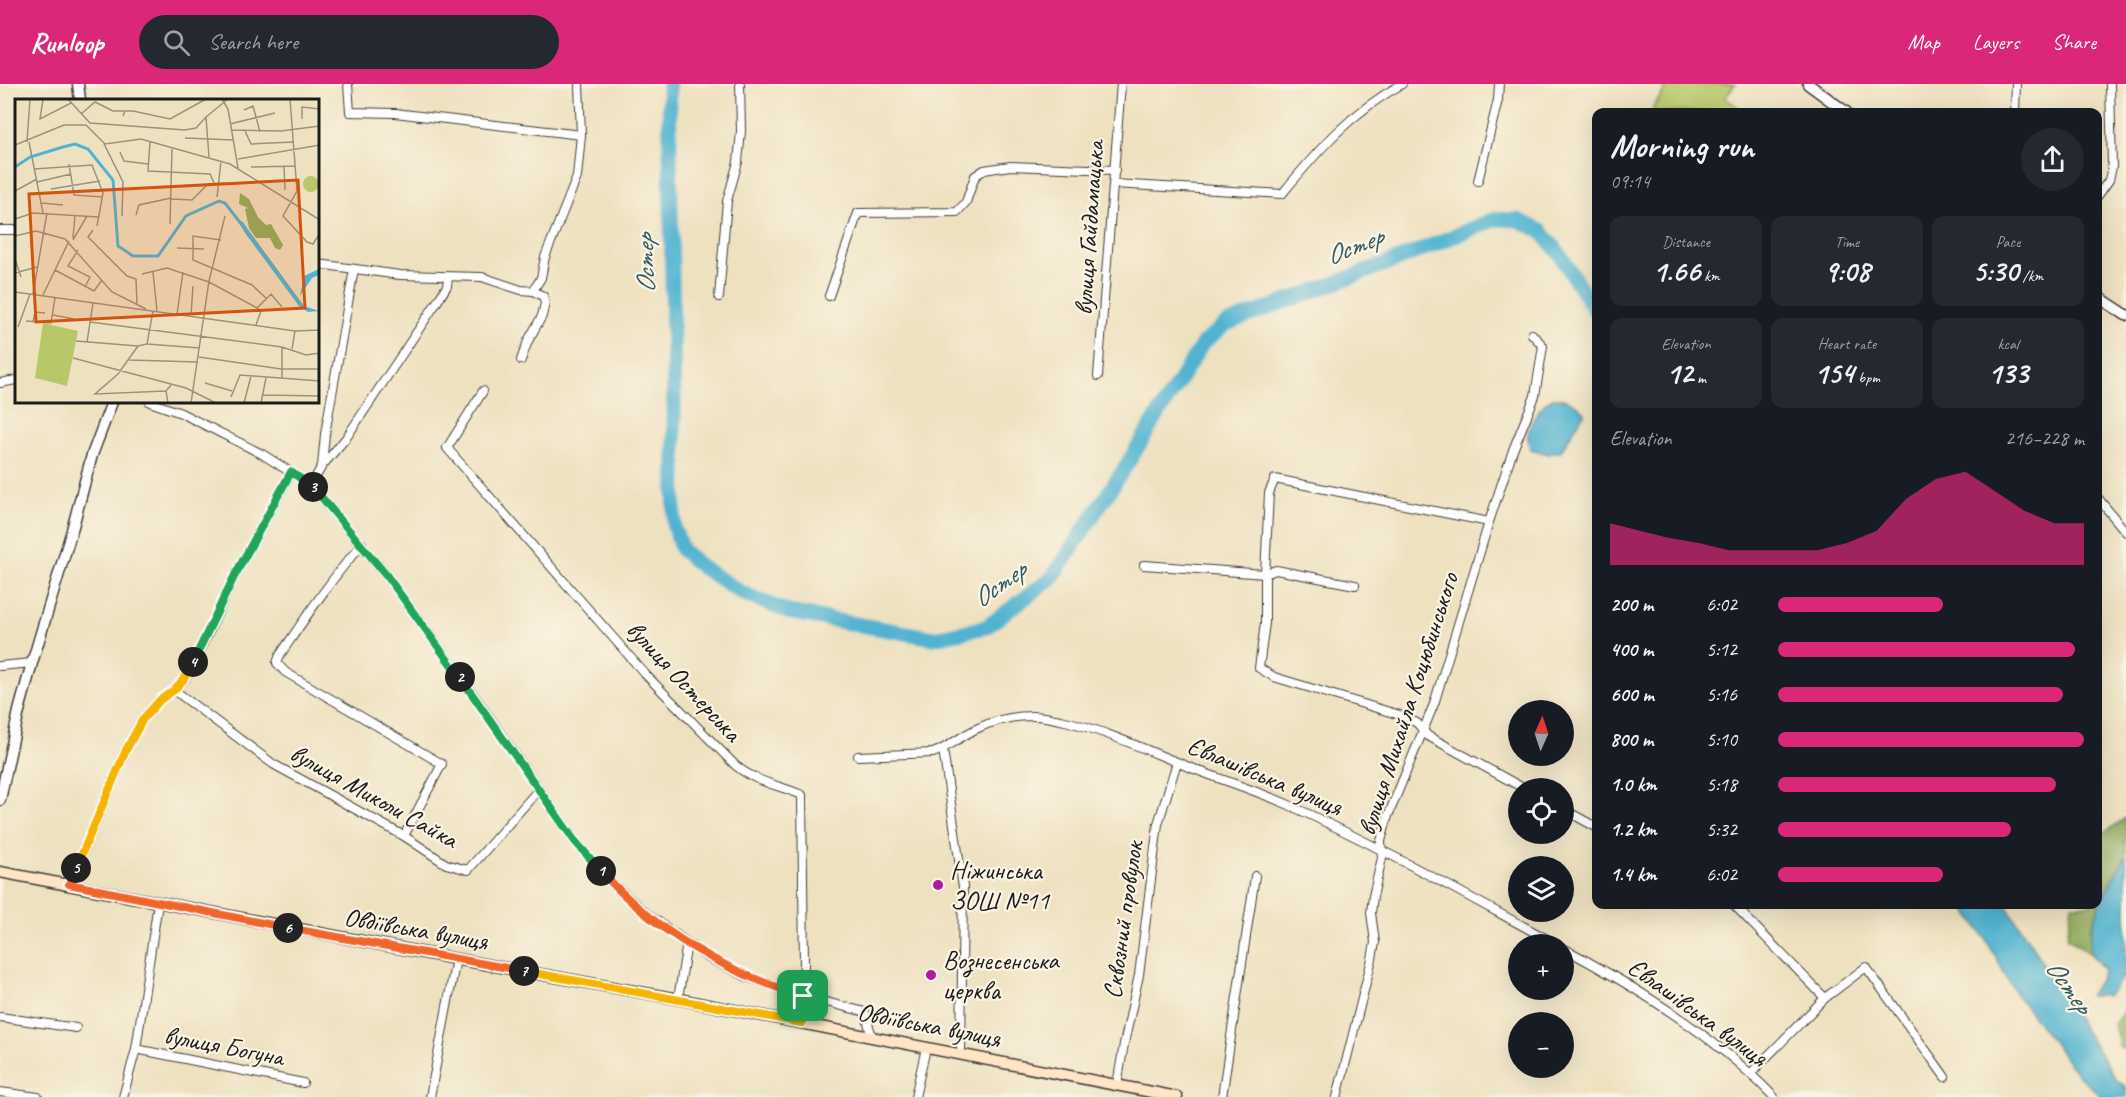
<!DOCTYPE html>
<html lang="en">
<head>
<meta charset="utf-8">
<style>
  body { margin:0; font-family:Caveat,sans-serif; background:#242831; color:#f1f3f6; height:100vh; display:flex; flex-direction:column; font-size:22px; white-space:nowrap }
  * { box-sizing:border-box; margin:0 }
  p { font-size:20px; color:#9ea1a6 }
  .icon { flex:none; width:33px; height:33px; fill:none; stroke:currentColor; stroke-width:2; stroke-linecap:round; stroke-linejoin:round }
  .map { position:relative; flex:1; overflow:hidden }
  .panel { position:absolute; left:1592px; top:24px; width:510px; height:801px; display:flex; flex-direction:column; background:#171b24; border-radius:12px; box-shadow:0 6px 24px #0002 }
  .panel>* { flex:none }
  .needle { width:39px; rotate:3deg }
  .tools { position:absolute; left:1508px; top:616px; display:grid; gap:12px }
  .tools a { display:grid; place-items:center; width:66px; height:66px; border-radius:50%; background:#171b24; box-shadow:0 6px 24px #0002; font-size:30px }
  .pin { position:absolute; display:grid; place-items:center; width:51px; height:51px; color:#fff; margin:-26px; border-radius:12px; box-shadow:0 3px 9px #0006 }
  .km { position:absolute; width:30px; height:30px; margin:-15px; border-radius:50%; background:#222; color:#fff; font-size:16px; line-height:30px; text-align:center }
  .round { display:grid; place-items:center; flex:none; width:63px; height:63px; border-radius:32px; background:#242831 }
  .headline { display:flex; align-items:center; justify-content:space-between; height:102px; padding:0 18px }
  h1 { font-size:33px; font-weight:600; line-height:45px }
  .figures { display:grid; grid-template-columns:repeat(3,1fr); gap:9px; height:102px; padding:6px 18px }
  .figures div { display:grid; align-content:center; border-radius:12px; background:#242831; text-align:center }
  .figures b { font-size:30px; font-weight:600 }
  .figures small { font-size:16px; font-weight:400 }
  .figures p { font-size:16px }
  .chart { height:168px; padding:12px 18px }
  .chart p { display:flex; justify-content:space-between }
  .chart svg { width:100%; height:108px; margin-top:6px; fill:#db2777; opacity:.7 }
  ul { padding:0 18px; list-style:none; font-size:20px }
  li { display:grid; grid-template-columns:96px 72px 1fr; align-items:center; height:45px }
  li i { height:15px; border-radius:8px; background:#db2777 }
  header { display:flex; align-items:center; gap:36px; box-sizing:border-box; height:84px; padding:0 30px; background:#db2777; color:#fff }
  header strong { font-size:28px }
  nav { display:flex; gap:33px; margin-inline-start:auto; font-size:21px }
  .search { width:420px; height:54px; background:#242831; display:flex; align-items:center; gap:15px; box-sizing:border-box; padding:0 21px; border-radius:33px; color:#9ea1a6; font-size:22px }
  .map>svg:first-child { display:block }
  .green { fill:#b8c76a; stroke:#6a7243; stroke-width:1.5 }
  .forest { fill:#92ac5e; stroke:#57643d; stroke-width:1.5 }
  .water { fill:#51b3d0; stroke:#366876; stroke-width:1.5 }
  .lines { fill:none; stroke-linecap:round; stroke-linejoin:round }
  .river { stroke:#51b3d0; stroke-width:15 }
  .minor-casing { stroke:#3c3a35; stroke-width:10 }
  .tertiary-casing { stroke:#3c3a35; stroke-width:13 }
  .secondary-casing { stroke:#3c3a35; stroke-width:13 }
  .minor { stroke:#fff; stroke-width:8 }
  .tertiary { stroke:#fff; stroke-width:10 }
  .secondary { stroke:#ffe4c6; stroke-width:10 }
  .split-1-casing { stroke:#fff; stroke-width:12 }
  .split-2-casing { stroke:#fff; stroke-width:12 }
  .split-3-casing { stroke:#fff; stroke-width:12 }
  .split-4-casing { stroke:#fff; stroke-width:12 }
  .split-5-casing { stroke:#fff; stroke-width:12 }
  .split-6-casing { stroke:#fff; stroke-width:12 }
  .split-7-casing { stroke:#fff; stroke-width:12 }
  .split-8-casing { stroke:#fff; stroke-width:12 }
  .split-9-casing { stroke:#fff; stroke-width:12 }
  .split-1 { stroke:#f0652b; stroke-width:8 }
  .split-2 { stroke:#22a559; stroke-width:8 }
  .split-3 { stroke:#22a559; stroke-width:8 }
  .split-4 { stroke:#22a559; stroke-width:8 }
  .split-5 { stroke:#f5b400; stroke-width:8 }
  .split-6 { stroke:#f0652b; stroke-width:8 }
  .split-7 { stroke:#f0652b; stroke-width:8 }
  .split-8 { stroke:#f5b400; stroke-width:8 }
  .split-9 { stroke:#f5b400; stroke-width:8 }
  .poi-dot { fill:#b5179e; stroke:#fcf5e5; stroke-width:2 }
  .labels { text-anchor:middle; dominant-baseline:central; stroke-width:4.5; stroke-linejoin:round; paint-order:stroke }
  .street-label { font-size:26px; fill:#1c1c1c; stroke:#fcf5e5 }
  .poi-label { font-size:26px; fill:#1c1c1c; stroke:#fcf5e5; text-anchor:start }
  .water-label { font-size:27px; font-style:italic; fill:#315864; stroke:#fcf5e5 }
  .inset-river { fill:none; stroke:#51b3d0; stroke-width:3 }
  .inset-road { fill:none; stroke:#9a927e; stroke-width:1.5 }
  .view { fill:#d4530e; fill-opacity:0.15; stroke:#d4530e; stroke-width:3 }
  .inset-edge { fill:none; stroke:#1c1c1c; stroke-width:3 }
</style>
</head>
<body>
<header>
<strong>Runloop</strong>
<div class="search"><svg class="icon" aria-label="search" viewBox="0 0 24 24"><circle cx="10" cy="10" r="6"/><path d="M15 15l6 6"/></svg>Search here</div>
<nav><a>Map</a><a>Layers</a><a>Share</a></nav>
</header>
<div class="map">
<svg width="2126" height="1013" viewBox="0 0 2126 1013">
  <rect width="100%" height="100%" fill="#fcf5e5"/>
  <filter id="ink" filterUnits="userSpaceOnUse"><feTurbulence type="fractalNoise" baseFrequency=".0167" numOctaves="2"/><feDisplacementMap in="SourceGraphic" scale="12" xChannelSelector="R" yChannelSelector="G"/><feConvolveMatrix kernelMatrix="1 2 1 2 8 2 1 2 1" color-interpolation-filters="sRGB"/></filter>
  <filter id="wash" filterUnits="userSpaceOnUse"><feTurbulence type="fractalNoise" baseFrequency=".008" numOctaves="4" result="noise"/><feDisplacementMap in="SourceGraphic" scale="24" xChannelSelector="R" yChannelSelector="G"/><feGaussianBlur stdDeviation="1.35" result="paint"/><feColorMatrix in="noise" values="0 0 0 0 0 0 0 0 0 0 0 0 0 0 0 0 0 1.4 0 .05"/><feComposite in="paint" operator="in"/></filter>
  <g filter="url(#wash)">
    <rect width="100%" height="100%" fill="#eee1c0"/>
    <!-- green -->
    <polygon class="green" points="1669,0 1735,0 1725,14 1738,23 1732,28 1657,28 1652,25"/>
    <!-- forest -->
    <g class="forest">
      <polygon points="2126,734 2126,772 2101,818 2091,845 2092,871 2067,853 2072,821 2097,820 2097,754"/>
      <polygon points="2126,925 2126,968 2119,961 2114,940"/>
    </g>
    <!-- water -->
    <g class="water">
      <path d="M1553,314c12,-1 24,6 32,14l-24,39 -12,3 -18,-5c-10,-17 7,-43 22,-51z"/>
      <path d="M2126,772v118l-19,22h-18l16,-25c-4,-6 -9,-10 -12,-15 -12,-24 20,-79 33,-100z"/>
      <polygon points="1963,821 2006,821 2117,997 2126,1003 2126,1013 2102,1013 2078,991 2016,910 1985,854"/>
    </g>
    <g class="lines">
      <!-- river -->
      <polyline class="river" points="669,0 675,387 674,444 682,466 700,482 742,509 788,528 934,554 986,543 1052,494 1124,385 1203,259 1226,240 1399,175 1495,135 1518,136 1541,147 1559,169 1596,229"/>
    </g>
  </g>
  <g filter="url(#ink)">
    <g class="lines">
      <!-- minor casing -->
      <g class="minor-casing">
        <g id="minor">
          <polyline points="348,0 350,28 395,29 581,51"/>
          <polyline points="2015,28 2016,0"/>
          <polyline points="1478,97 1498,16 1499,0"/>
          <path d="M1114,100l168,10c38,-46 67,-80 120,-110"/>
          <polyline points="2097,113 2109,96 2112,83 2110,0"/>
          <polyline points="0,146 16,146"/>
          <polyline points="318,180 400,191 482,193 521,206 533,207 543,212 545,219 542,232 528,257 521,276"/>
          <polyline points="533,207 541,194 545,173 577,93 581,51 579,0"/>
          <polyline points="829,212 858,129 957,128 966,118 975,92 984,86 1010,82 1115,86"/>
          <polyline points="719,213 727,117 738,78 741,47 740,0"/>
          <polyline points="1098,292 1121,0"/>
          <polyline points="0,299 16,296"/>
          <path d="M483,307l-36,57 198,226 90,91c21,18 42,19 67,30l2,168 -2,60"/>
          <polyline points="150,318 181,329 262,370 311,401 387,492 483,624 574,756 614,801 646,829 707,873 745,892 803,912 865,928 872,953"/>
          <polyline points="322,382 346,354 437,218 447,202 448,193"/>
          <polyline points="311,401 322,382 325,350 354,185"/>
          <polyline points="2097,413 2126,448"/>
          <polyline points="1489,438 1275,395 1269,409 1265,490 1265,539 1259,584 1274,593 1403,632 1417,639 1428,652 1525,705"/>
          <path d="M362,460c-31,35 -56,73 -82,111l-3,8 8,9 157,92 -38,72"/>
          <polyline points="1144,481 1265,490 1276,486 1355,501"/>
          <polyline points="0,582 32,579"/>
          <polyline points="174,606 273,680 404,752 446,780 468,786 539,705"/>
          <polyline points="943,665 963,803 961,970"/>
          <path d="M858,672l75,-3c16,-6 28,-17 43,-24 18,-9 37,-13 57,-13 12,0 24,3 36,6 38,10 73,26 110,41 36,15 74,26 110,42 92,42 180,92 269,140"/>
          <polyline points="1563,725 1596,743"/>
          <polyline points="70,800 126,666 143,635 160,616 174,606 185,595 210,546 234,493 291,389"/>
          <polyline points="1733,820 1825,914"/>
          <path d="M1563,864c73,39 154,89 211,149"/>
          <polyline points="678,915 687,859"/>
          <polyline points="0,933 76,944"/>
          <polyline points="136,965 303,999"/>
          <polyline points="1751,989 1825,914 1866,883 1945,993"/>
          <polyline points="1117,1001 1124,960 1139,891 1158,740 1177,678"/>
          <polyline points="0,1008 38,1013"/>
          <polyline points="123,1013 136,965 158,819"/>
          <polyline points="430,1013 456,875"/>
          <polyline points="915,1013 926,964"/>
          <polyline points="1222,1013 1255,792"/>
          <polyline points="1337,1013 1372,875 1375,858 1371,829 1373,812 1382,774 1381,757 1388,732 1434,620 1489,438 1513,366 1535,312 1543,262 1532,250"/>
        </g>
      </g>
      <!-- tertiary casing -->
      <g class="tertiary-casing">
        <g id="tertiary">
          <polyline points="78,0 80,16"/>
          <polyline points="1808,0 1846,28"/>
          <polyline points="2097,212 2126,231"/>
          <polyline points="0,716 19,627 32,579 72,446 92,371 112,318"/>
        </g>
      </g>
      <!-- secondary casing -->
      <g class="secondary-casing">
        <polyline id="secondary" points="0,788 456,875 678,915 1177,1013"/>
      </g>
      <!-- minor -->
      <use href="#minor" class="minor"/>
      <!-- tertiary -->
      <use href="#tertiary" class="tertiary"/>
      <!-- secondary -->
      <use href="#secondary" class="secondary"/>
    </g>
  </g>
  <g class="lines" filter="url(#ink)">
    <!-- split-1 casing -->
    <g class="split-1-casing">
      <path id="split-1" d="M601,787c54,61 126,102 202,125"/>
    </g>
    <!-- split-2 casing -->
    <g class="split-2-casing">
      <polyline id="split-2" points="460,593 574,756 601,787"/>
    </g>
    <!-- split-3 casing -->
    <g class="split-3-casing">
      <polyline id="split-3" points="313,403 387,492 460,593"/>
    </g>
    <!-- split-4 casing -->
    <g class="split-4-casing">
      <polyline id="split-4" points="193,578 234,493 291,388 313,403"/>
    </g>
    <!-- split-5 casing -->
    <g class="split-5-casing">
      <polyline id="split-5" points="76,784 126,666 143,635 160,616 174,606 184,595 193,578"/>
    </g>
    <!-- split-6 casing -->
    <g class="split-6-casing">
      <polyline id="split-6" points="76,784 69,800 288,844"/>
    </g>
    <!-- split-7 casing -->
    <g class="split-7-casing">
      <polyline id="split-7" points="288,844 524,887"/>
    </g>
    <!-- split-8 casing -->
    <g class="split-8-casing">
      <polyline id="split-8" points="524,887 760,931"/>
    </g>
    <!-- split-9 casing -->
    <g class="split-9-casing">
      <polyline id="split-9" points="760,931 802,939 803,912"/>
    </g>
    <!-- split-1 -->
    <use href="#split-1" class="split-1"/>
    <!-- split-2 -->
    <use href="#split-2" class="split-2"/>
    <!-- split-3 -->
    <use href="#split-3" class="split-3"/>
    <!-- split-4 -->
    <use href="#split-4" class="split-4"/>
    <!-- split-5 -->
    <use href="#split-5" class="split-5"/>
    <!-- split-6 -->
    <use href="#split-6" class="split-6"/>
    <!-- split-7 -->
    <use href="#split-7" class="split-7"/>
    <!-- split-8 -->
    <use href="#split-8" class="split-8"/>
    <!-- split-9 -->
    <use href="#split-9" class="split-9"/>
  </g>
  <!-- markers -->
  <g class="poi-dot">
    <circle cx="938" cy="801" r="6"/>
    <circle cx="931" cy="891" r="6"/>
  </g>
  <g class="labels">
    <!-- street labels -->
    <g class="street-label">
      <text transform="translate(1089 144) rotate(-86)">вулиця Гайдамацька</text>
      <text transform="translate(684 597) rotate(47)">вулиця Остерська</text>
      <text transform="translate(1408 620) rotate(-72)">вулиця Михайла Коцюбинського</text>
      <text transform="translate(1265 692) rotate(23)">Євлашівська вулиця</text>
      <text transform="translate(374 712) rotate(29)">вулиця Миколи Сайка</text>
      <text transform="translate(1123 836) rotate(-82)">Сквозний провулок</text>
      <text transform="translate(416 845) rotate(10)">Овдіївська вулиця</text>
      <text transform="translate(1698 928) rotate(36)">Євлашівська вулиця</text>
      <text transform="translate(929 941) rotate(11)">Овдіївська вулиця</text>
      <text transform="translate(224 962) rotate(11)">вулиця Богуна</text>
    </g>
    <!-- poi labels -->
    <g class="poi-label">
      <text x="950" y="786">Ніжинська<tspan x="950" dy="30">ЗОШ №11</tspan></text>
      <text x="943" y="876">Вознесенська<tspan x="943" dy="30">церква</tspan></text>
    </g>
    <!-- water labels -->
    <g class="water-label">
      <text transform="translate(1354 162) rotate(-21)">Остер</text>
      <text transform="translate(645 180) rotate(-91)">Остер</text>
      <text transform="translate(999 500) rotate(-35)">Остер</text>
      <text transform="translate(2069 902) rotate(55)">Остер</text>
    </g>
  </g>
  <!-- overview -->
  <g transform="translate(15 15)">
    <rect width="304" height="304" fill="#eee1c0"/>
    <path d="M288 85a8 8 0 1 1 16 0a8 8 0 1 1-16 0ZM28,224l35,8 -11,55 -32,-8z" fill="#b8c76a"/>
    <path d="M225,94l9,6 9,18 8,8 5,-1 12,21 -3,5 -5,-2 -5,-10h-14l-7,-10 -4,-19 3,-1 -9,-4z" fill="#92ac5e"/>
    <path d="M227,122l62,85 15,5 -11,1 -9,-6 -54,-73 -6,-10zM304,170v6l-7,3 -12,18 4,-20z" fill="#51b3d0"/>
    <path class="inset-river" d="M0,68l15,-10 33,-10 12,-3 13,5 25,31 5,66 15,10h25l28,-40 33,-15 6,2 17,22"/>
    <path class="inset-road" d="M28,0l-3,20 31,-16M53,0l22,24 95,7 11,-2 10,-11 3,40M207,0l6,10 10,59M255,0h19M275,0l7,92 -14,25 24,26 6,2 7,-11M229,11l9,-4 7,26M66,15l14,-12 18,9h12M108,17l2,-5h8l37,8 36,-20M191,18l22,-18M287,20v-12l18,2M215,25l45,-11M216,31l50,1 39,-5M230,32l6,13 43,-2M170,39l48,2M12,43l3,-43M14,43l14,71M135,43l-2,29 62,3 4,9M89,45l19,38 -1,34M0,46l49,-20h22l19,19 36,-5 89,25 90,56M105,53l4,9 24,3M223,60l82,-14M54,65l5,31 29,2M269,67l1,24M236,68l44,-1M19,70l58,-4 11,28 -6,33M22,83l34,-8M36,90l49,-8M0,92l22,-12M202,98l4,-36M156,100l21,1 16,-16 18,-1M26,104l22,2M121,116l3,-10 32,-7M0,120l18,-6 65,4M155,125l2,-75M78,131l-5,7 39,39 9,3 1,25M0,137l21,-5 29,8 47,53 34,17M58,139l2,-23M58,141l14,-24M206,141l-28,-4v24l59,25 14,13M162,149l27,1M63,151l-10,16 22,11 -5,10M0,160l6,18M40,171l39,21 8,-11M138,173l4,39M0,174l22,-6M127,175l25,-6 42,14 48,26 4,3 -5,14M0,193l280,39 25,-1M18,195l14,-81M28,196l26,-54M242,209l14,-14 11,13M138,212l-6,33 -9,2 -20,28 -23,20 71,-3M162,215l6,-42M38,216l21,4M176,216l2,-29M11,222l25,2 4,-25M18,223l2,-10 10,1M75,223l192,25 24,8 14,-2M3,228l12,-33M61,242l62,5M72,243l6,-39M132,245l53,4M277,250l3,-18M184,258l82,12h39M58,259l113,30 30,15M114,261l69,2M267,280v-32M190,284l27,8M248,296l57,1M216,298l9,-22 80,6M153,304l-2,-12 5,-6M176,304l18,-122 16,-65M229,304l7,-27M246,304l5,-25"/>
    <path class="view" d="M283,81l7,128 -269,14 -7,-128z"/>
    <rect width="304" height="304" class="inset-edge"/>
  </g>
</svg>
<div class="tools">
<a><svg class="needle" viewBox="-14 -14 28 28"><path d="M0-13l5 13h-10z" fill="#e53935"/><path d="M0 13l5-13h-10z" fill="#9ea1a6"/></svg></a>
<a><svg class="icon" aria-label="locate" viewBox="0 0 24 24"><circle cx="12" cy="12" r="6"/><path d="M12 2v4M12 18v4M2 12h4M18 12h4"/></svg></a>
<a><svg class="icon" aria-label="layers" viewBox="0 0 24 24"><path d="M12 4l9 5-9 5-9-5zM3 14l9 5 9-5"/></svg></a>
<a>+</a>
<a>−</a>
</div>
<div class="pin" style="left:803px;top:912px;background:#1e9e55"><svg class="icon" aria-label="arrive" viewBox="0 0 24 24"><path d="M6 21V4h12l-3 4 3 4H6"/></svg></div>
<b class="km" style="left:601px;top:787px">1</b>
<b class="km" style="left:460px;top:593px">2</b>
<b class="km" style="left:313px;top:403px">3</b>
<b class="km" style="left:193px;top:578px">4</b>
<b class="km" style="left:76px;top:784px">5</b>
<b class="km" style="left:288px;top:844px">6</b>
<b class="km" style="left:524px;top:887px">7</b>
<section class="panel">
<div class="headline"><div><h1>Morning run</h1><p>09:14</p></div><a class="round"><svg class="icon" aria-label="share" viewBox="0 0 24 24"><path d="M12 15V3M7 8l5-5 5 5M5 13v7h14v-7"/></svg></a></div>
<div class="figures">
<div><p>Distance</p><b>1.66<small> km</small></b></div>
<div><p>Time</p><b>9:08</b></div>
<div><p>Pace</p><b>5:30<small> /km</small></b></div>
</div>
<div class="figures">
<div><p>Elevation</p><b>12<small> m</small></b></div>
<div><p>Heart rate</p><b>154<small> bpm</small></b></div>
<div><p>kcal</p><b>133</b></div>
</div>
<div class="chart"><p><span>Elevation</span>216–228 m</p>
<svg viewBox="0 0 160 44" preserveAspectRatio="none"><path d="M0 44V27L10 30L20 33L30 35L40 38L50 38L60 38L70 38L80 35L90 30L100 17L110 9L120 6L130 14L140 22L150 27L160 27V44z"/></svg>
</div>
<ul>
<li><b>200 m</b>6:02<i style="width:54%"></i></li>
<li><b>400 m</b>5:12<i style="width:97%"></i></li>
<li><b>600 m</b>5:16<i style="width:93%"></i></li>
<li><b>800 m</b>5:10<i style="width:100%"></i></li>
<li><b>1.0 km</b>5:18<i style="width:91%"></i></li>
<li><b>1.2 km</b>5:32<i style="width:76%"></i></li>
<li><b>1.4 km</b>6:02<i style="width:54%"></i></li>
</ul>
</section>
</div>
</body>
</html>
